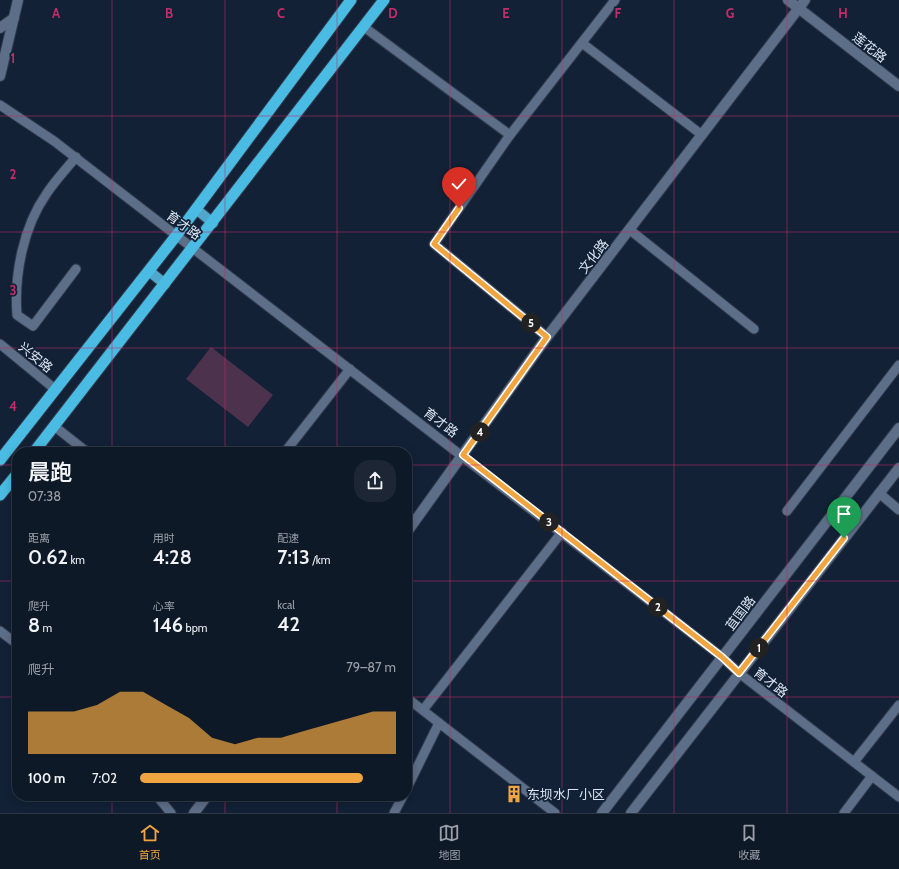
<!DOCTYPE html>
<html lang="zh">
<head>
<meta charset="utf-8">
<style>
  body { margin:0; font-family:Cabin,"Noto Sans SC",sans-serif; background:#1c2634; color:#f1f3f6; height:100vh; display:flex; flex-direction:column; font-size:15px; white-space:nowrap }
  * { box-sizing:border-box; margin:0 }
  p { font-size:13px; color:#9ba0a8 }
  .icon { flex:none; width:22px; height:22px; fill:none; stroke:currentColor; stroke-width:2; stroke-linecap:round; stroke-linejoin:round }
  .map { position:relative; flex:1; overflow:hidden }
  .details { position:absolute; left:12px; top:447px; width:400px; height:354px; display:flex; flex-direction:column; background:#0e1928; border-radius:16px; box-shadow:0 2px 10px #0003,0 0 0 1px #2e3845 }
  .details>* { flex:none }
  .pin { position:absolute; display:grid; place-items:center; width:34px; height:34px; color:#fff; margin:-41px -17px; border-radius:50% 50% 50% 0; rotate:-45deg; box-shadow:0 0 4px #0007 }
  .pin .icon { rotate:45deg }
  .km { position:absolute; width:20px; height:20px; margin:-10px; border-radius:50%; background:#222; color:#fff; font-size:11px; line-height:20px; text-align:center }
  .round { display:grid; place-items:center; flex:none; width:42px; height:42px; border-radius:16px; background:#1c2634 }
  .headline { display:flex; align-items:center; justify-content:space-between; height:68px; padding:0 16px }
  h1 { font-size:22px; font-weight:600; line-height:30px }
  .stats { display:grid; grid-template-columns:repeat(3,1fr); gap:6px; height:68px; padding:4px 16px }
  .stats div { display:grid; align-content:center }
  .stats b { font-size:20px; font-weight:600 }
  .stats small { font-size:11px; font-weight:400 }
  .stats p { font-size:11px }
  .chart { height:112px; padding:8px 16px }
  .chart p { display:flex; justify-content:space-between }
  .chart svg { width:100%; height:72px; margin-top:4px; fill:#f1a540; opacity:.7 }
  ul { padding:0 16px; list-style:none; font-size:13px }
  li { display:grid; grid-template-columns:64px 48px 1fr; align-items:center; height:30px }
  li i { height:10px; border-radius:5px; background:#f1a540 }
  .menu { display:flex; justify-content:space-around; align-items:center; height:56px; border-top:1px solid #2e3845; background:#0e1928; font-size:11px; color:#9ba0a8 }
  .menu a { display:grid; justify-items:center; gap:2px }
  .menu .on { color:#f1a540 }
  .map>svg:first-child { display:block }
  .green { fill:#4d324d }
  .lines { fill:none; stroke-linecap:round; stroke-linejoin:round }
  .minor-casing { stroke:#313a4c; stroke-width:11 }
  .tertiary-casing { stroke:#313a4c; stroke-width:12 }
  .secondary-casing { stroke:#313a4c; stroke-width:12 }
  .primary-casing { stroke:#313a4c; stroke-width:12 }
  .trunk-casing { stroke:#313a4c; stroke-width:13 }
  .minor { stroke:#5d6e88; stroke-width:9 }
  .tertiary { stroke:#5d6e88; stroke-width:10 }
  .secondary { stroke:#5d6e88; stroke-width:10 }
  .primary { stroke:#4fa8cb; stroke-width:10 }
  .trunk { stroke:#4abbe2; stroke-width:11 }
  .route-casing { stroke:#fff; stroke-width:8 }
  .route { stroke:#f1a540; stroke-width:5 }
  .grid { fill:none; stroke:#c52d6a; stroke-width:1; stroke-opacity:0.55 }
  .labels { text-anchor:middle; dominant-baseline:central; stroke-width:3.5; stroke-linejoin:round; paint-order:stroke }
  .street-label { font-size:13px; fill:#dce6f5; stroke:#122136 }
  .poi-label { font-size:13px; fill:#dce6f5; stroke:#122136; text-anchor:start }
  .grid-label { font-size:13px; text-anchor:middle; font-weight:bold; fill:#c52d6a; stroke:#122136; stroke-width:3.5; stroke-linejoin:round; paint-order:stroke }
</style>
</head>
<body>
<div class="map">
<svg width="899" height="813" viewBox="0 0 899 813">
  <rect width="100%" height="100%" fill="#122136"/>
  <!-- green -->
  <polygon class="green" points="211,347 273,395 248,427 186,379"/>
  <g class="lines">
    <!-- minor casing -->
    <g class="minor-casing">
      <g id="minor">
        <polyline points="364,27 510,135"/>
        <polyline points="582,43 702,135"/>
        <polyline points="0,105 54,141 722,657 739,673 899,797"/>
        <polyline points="630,230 754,329"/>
        <path d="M76,269l-43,57 -16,-11c-3,-40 6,-88 30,-122 8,-12 19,-24 29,-36"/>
        <polyline points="547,337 434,244 510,135 615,0"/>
        <polyline points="0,344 56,390"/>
        <polyline points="54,426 87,452"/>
        <polyline points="285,452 350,369"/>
        <polyline points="879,493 899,510"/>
        <polyline points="787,511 899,365"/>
        <polyline points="0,631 17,644"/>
        <polyline points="407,698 555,813"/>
        <polyline points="423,710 562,532"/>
        <polyline points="854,762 899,705"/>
        <polyline points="407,788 439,723"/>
        <polyline points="157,796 171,813"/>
        <polyline points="394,813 403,796"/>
        <polyline points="844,813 872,776"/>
      </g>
    </g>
    <!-- tertiary casing -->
    <g class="tertiary-casing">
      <g id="tertiary">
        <polyline points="788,0 899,86"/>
        <polyline points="0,28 14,18"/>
        <polyline points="0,76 18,0"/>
        <polyline points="407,532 547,337 805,0"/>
        <polyline points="194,813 207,796"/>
      </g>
    </g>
    <!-- secondary casing -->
    <g class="secondary-casing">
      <g id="secondary">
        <polyline points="602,813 899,428"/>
        <polyline points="631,813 899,468"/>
      </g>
    </g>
    <!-- primary casing -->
    <g class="primary-casing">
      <g id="primary">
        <polyline points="196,209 213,223"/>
        <polyline points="149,271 165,284"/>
      </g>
    </g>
    <!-- trunk casing -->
    <g class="trunk-casing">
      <g id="trunk">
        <polyline points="34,452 384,0"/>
        <polyline points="0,460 176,236 351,0"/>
        <polyline points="0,495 17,474"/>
      </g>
    </g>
    <!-- minor -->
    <use href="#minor" class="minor"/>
    <!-- tertiary -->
    <use href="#tertiary" class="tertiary"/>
    <!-- secondary -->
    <use href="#secondary" class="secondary"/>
    <!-- primary -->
    <use href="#primary" class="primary"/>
    <!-- trunk -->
    <use href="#trunk" class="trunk"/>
  </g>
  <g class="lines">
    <!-- route casing -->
    <g class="route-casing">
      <polyline id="route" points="459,208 434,244 547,337 463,455 722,657 739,673 844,538"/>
    </g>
    <!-- route -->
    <use href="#route" class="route"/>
  </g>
  <!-- grid -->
  <path class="grid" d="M112,0v452M225,0v452M337,0v452M450,0v813M562,0v813M674,0v813M787,0v813M0,116h899M0,232h899M0,348h899M0,465h17M407,465h492M0,581h17M407,581h492M0,697h17M407,697h492M112,796v17M225,796v17M337,796v17"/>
  <!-- icons -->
  <defs>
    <g id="building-bare" transform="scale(1.38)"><path d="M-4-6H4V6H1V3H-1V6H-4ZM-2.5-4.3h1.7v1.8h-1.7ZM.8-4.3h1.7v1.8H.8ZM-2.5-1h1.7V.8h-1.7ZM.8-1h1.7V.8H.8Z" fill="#f1a540" stroke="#122136" stroke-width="2.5" paint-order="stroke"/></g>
  </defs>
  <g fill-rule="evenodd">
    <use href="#building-bare" x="514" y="794"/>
  </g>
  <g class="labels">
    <!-- street labels -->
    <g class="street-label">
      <text transform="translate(870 47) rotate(38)">莲花路</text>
      <text transform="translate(184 225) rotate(36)">育才路</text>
      <text transform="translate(593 256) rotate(-52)">文化路</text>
      <text transform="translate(36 357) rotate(39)">兴安路</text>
      <text transform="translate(441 422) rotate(37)">育才路</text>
      <text transform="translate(740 613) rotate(-53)">苴国路</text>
      <text transform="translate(771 682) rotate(38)">育才路</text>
    </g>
    <!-- poi labels -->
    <g class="poi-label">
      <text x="527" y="794">东坝水厂小区</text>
    </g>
  </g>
  <g class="grid-label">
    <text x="56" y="18">A</text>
    <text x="169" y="18">B</text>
    <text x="281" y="18">C</text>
    <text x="393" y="18">D</text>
    <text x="506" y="18">E</text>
    <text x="618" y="18">F</text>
    <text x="730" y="18">G</text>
    <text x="843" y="18">H</text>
    <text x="13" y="63">1</text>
    <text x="13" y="179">2</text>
    <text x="13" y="295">3</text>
    <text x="13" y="411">4</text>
  </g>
</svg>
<div class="pin" style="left:844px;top:538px;background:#1e9e55"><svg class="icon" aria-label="arrive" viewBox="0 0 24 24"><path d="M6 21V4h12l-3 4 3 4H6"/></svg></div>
<div class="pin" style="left:459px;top:208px;background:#d93025"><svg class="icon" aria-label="check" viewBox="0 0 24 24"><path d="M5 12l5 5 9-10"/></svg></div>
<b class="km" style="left:759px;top:648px">1</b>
<b class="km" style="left:658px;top:607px">2</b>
<b class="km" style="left:549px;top:522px">3</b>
<b class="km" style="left:480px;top:432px">4</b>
<b class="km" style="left:531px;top:323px">5</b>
<section class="details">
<div class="headline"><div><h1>晨跑</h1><p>07:38</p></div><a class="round"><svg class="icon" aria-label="share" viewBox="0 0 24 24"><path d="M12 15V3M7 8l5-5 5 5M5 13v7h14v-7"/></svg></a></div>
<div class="stats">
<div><p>距离</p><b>0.62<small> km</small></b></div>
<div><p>用时</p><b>4:28</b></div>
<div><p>配速</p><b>7:13<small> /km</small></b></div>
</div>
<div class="stats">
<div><p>爬升</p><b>8<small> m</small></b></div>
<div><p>心率</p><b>146<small> bpm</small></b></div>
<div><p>kcal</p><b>42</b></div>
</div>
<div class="chart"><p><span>爬升</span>79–87 m</p>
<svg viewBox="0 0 160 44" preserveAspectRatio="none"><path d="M0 44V18L10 18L20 18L30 14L40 6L50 6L60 14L70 22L80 34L90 38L100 34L110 34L120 30L130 26L140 22L150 18L160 18V44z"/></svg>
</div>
<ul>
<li><b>100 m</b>7:02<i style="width:87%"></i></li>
</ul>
</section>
</div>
<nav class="menu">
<a class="on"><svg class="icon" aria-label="home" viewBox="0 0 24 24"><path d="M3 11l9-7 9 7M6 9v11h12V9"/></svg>首页</a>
<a><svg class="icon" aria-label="map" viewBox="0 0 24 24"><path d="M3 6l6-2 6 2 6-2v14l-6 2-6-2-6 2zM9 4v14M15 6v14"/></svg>地图</a>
<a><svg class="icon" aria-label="saved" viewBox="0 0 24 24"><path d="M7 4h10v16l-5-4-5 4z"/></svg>收藏</a>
</nav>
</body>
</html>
